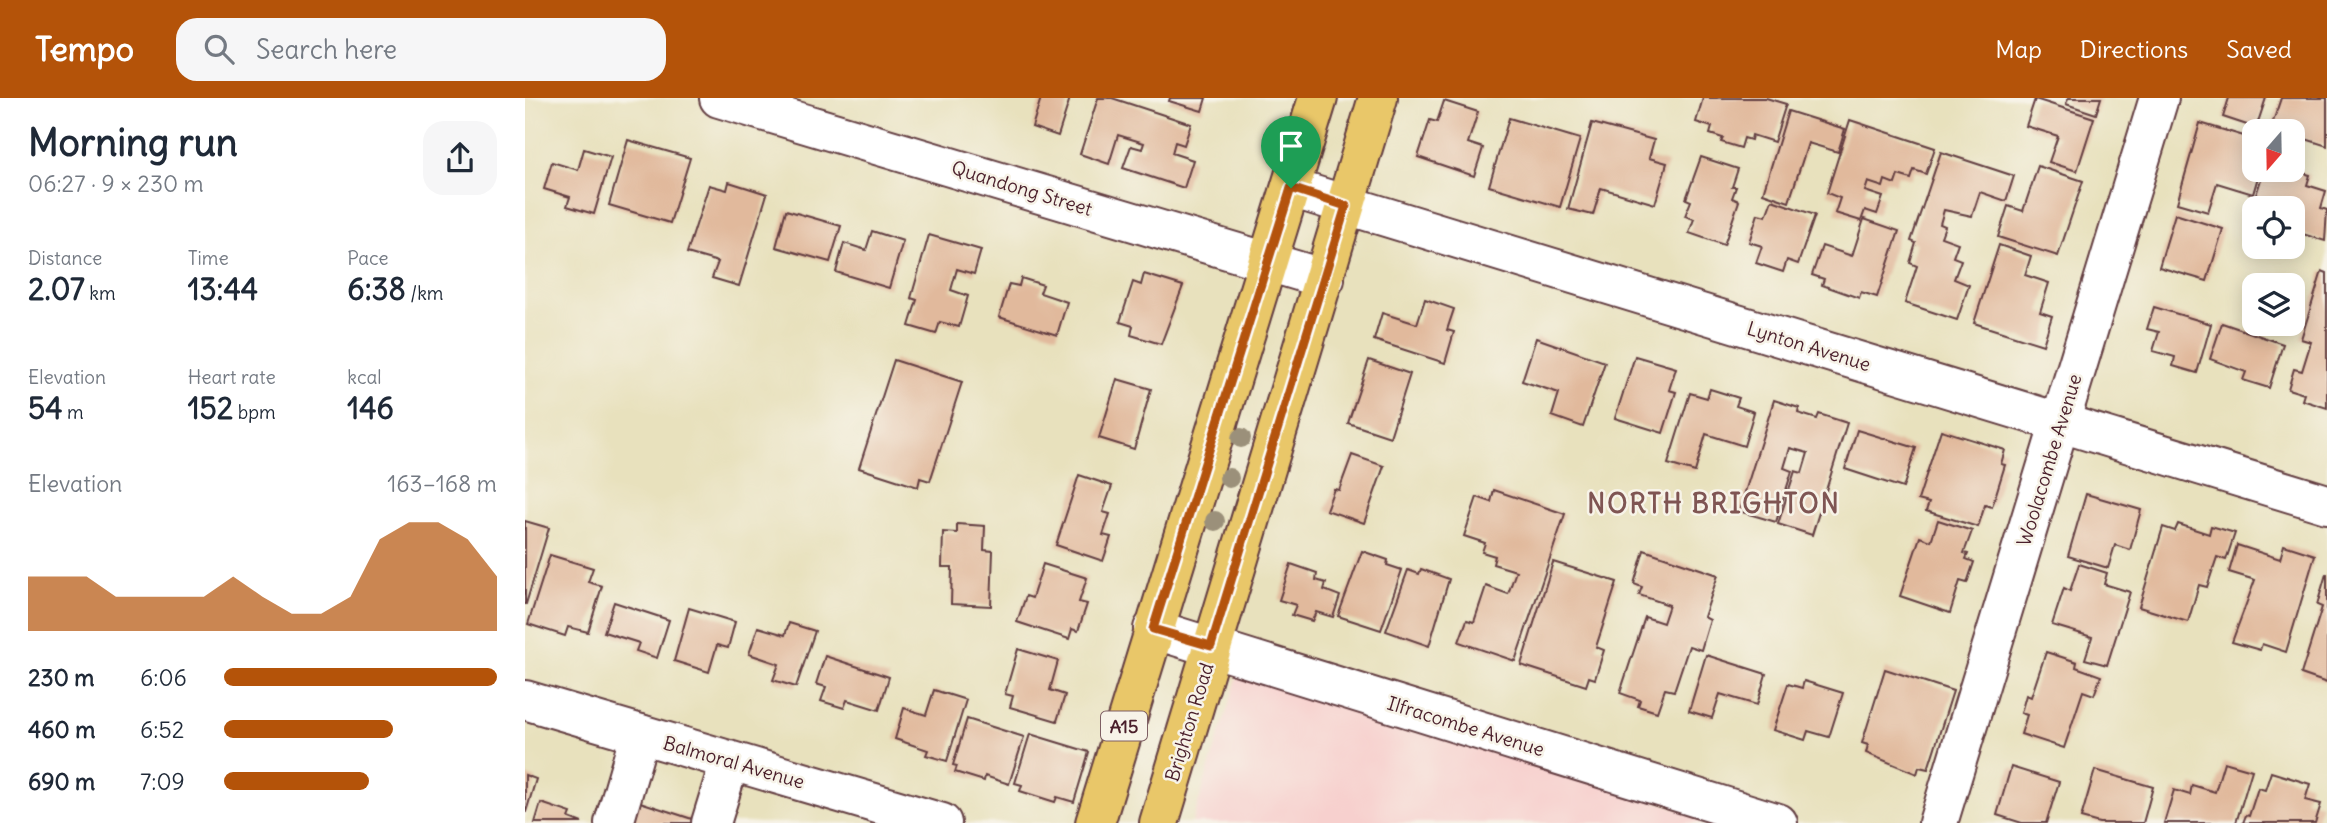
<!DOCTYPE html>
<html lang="en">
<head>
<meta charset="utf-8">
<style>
  body { margin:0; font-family:Delius,sans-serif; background:#f6f6f7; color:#1f2937; height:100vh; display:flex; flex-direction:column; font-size:26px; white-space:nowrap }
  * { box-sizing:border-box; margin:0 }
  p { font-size:23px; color:#747a83 }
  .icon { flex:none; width:38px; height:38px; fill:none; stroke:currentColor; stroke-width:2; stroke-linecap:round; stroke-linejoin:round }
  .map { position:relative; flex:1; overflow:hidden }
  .details { display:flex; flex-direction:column; background:#fff; width:525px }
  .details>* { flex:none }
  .needle { width:46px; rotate:200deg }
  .controls { position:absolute; left:1717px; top:21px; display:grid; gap:14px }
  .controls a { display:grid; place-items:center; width:63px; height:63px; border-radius:14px; background:#fff; box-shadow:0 4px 18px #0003; font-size:35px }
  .pin { position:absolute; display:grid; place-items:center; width:60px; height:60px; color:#fff; margin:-72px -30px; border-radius:50% 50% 50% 0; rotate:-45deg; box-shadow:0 0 7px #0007 }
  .pin .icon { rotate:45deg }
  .round { display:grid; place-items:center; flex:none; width:74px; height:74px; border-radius:21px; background:#f6f6f7 }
  .overview { display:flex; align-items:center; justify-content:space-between; height:119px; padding:0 28px }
  h1 { font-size:38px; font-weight:800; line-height:52px }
  .figures { display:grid; grid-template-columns:repeat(3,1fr); gap:10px; height:119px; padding:7px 28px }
  .figures div { display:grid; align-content:center }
  .figures b { font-size:30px; font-weight:800 }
  .figures small { font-size:19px; font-weight:400 }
  .figures p { font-size:19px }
  .chart { height:196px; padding:14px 28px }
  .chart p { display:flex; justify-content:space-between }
  .chart svg { width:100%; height:126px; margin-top:7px; fill:#b45309; opacity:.7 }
  ul { padding:0 28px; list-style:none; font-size:23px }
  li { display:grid; grid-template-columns:112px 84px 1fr; align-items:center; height:52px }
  li i { height:18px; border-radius:9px; background:#b45309 }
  header { display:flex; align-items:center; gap:42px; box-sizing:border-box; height:98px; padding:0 35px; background:#b45309; color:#fff }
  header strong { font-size:33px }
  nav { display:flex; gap:38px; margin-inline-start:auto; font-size:24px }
  .search { width:490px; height:63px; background:#f6f6f7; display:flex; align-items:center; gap:18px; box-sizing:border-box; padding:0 24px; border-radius:21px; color:#747a83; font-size:26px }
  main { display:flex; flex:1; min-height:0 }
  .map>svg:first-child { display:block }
  .built { fill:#f7d0ce }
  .building { fill:#e1b99c }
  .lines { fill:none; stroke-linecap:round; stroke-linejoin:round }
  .minor-casing { stroke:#623c41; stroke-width:42 }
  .major-casing { stroke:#623c41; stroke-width:42 }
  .minor { stroke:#fff; stroke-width:38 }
  .major { stroke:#e9c769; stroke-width:38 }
  .tree { fill:#9b907a }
  .route-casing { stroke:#fff; stroke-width:14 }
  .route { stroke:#b45309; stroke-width:9 }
  .labels { text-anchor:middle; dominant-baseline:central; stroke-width:5; stroke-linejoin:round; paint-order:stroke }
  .shield { fill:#f7f3e8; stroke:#7e5f64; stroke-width:2 }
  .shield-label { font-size:18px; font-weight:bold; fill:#4a1f2b }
  .street-label { font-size:19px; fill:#4a1f2b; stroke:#f7f3e8 }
  .district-label { font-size:26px; font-weight:bold; letter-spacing:2px; fill:#7f5553; stroke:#f7f3e8 }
</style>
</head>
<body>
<header>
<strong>Tempo</strong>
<div class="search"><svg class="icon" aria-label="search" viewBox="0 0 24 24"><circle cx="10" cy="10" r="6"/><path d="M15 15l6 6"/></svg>Search here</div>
<nav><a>Map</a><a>Directions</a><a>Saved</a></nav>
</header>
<main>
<section class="details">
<div class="overview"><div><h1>Morning run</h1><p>06:27 · 9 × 230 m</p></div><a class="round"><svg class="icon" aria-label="share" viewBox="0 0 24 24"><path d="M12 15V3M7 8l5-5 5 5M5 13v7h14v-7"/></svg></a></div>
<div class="figures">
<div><p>Distance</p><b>2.07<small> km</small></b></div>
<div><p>Time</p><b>13:44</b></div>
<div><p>Pace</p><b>6:38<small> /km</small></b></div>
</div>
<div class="figures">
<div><p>Elevation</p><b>54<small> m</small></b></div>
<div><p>Heart rate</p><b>152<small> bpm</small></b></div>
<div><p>kcal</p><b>146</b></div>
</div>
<div class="chart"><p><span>Elevation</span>163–168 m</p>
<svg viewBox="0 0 160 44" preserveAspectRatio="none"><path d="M0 44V25L10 25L20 25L30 32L40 32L50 32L60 32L70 25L80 32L90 38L100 38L110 32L120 12L130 6L140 6L150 12L160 25V44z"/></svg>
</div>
<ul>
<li><b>230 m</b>6:06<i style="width:100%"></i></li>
<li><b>460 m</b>6:52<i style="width:62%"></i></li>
<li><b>690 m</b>7:09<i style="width:53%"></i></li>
</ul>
</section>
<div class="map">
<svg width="1802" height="725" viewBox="0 0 1802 725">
  <rect width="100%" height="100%" fill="#f7f3e8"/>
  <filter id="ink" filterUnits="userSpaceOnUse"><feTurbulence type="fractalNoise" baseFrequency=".0143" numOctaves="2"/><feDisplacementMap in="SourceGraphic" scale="14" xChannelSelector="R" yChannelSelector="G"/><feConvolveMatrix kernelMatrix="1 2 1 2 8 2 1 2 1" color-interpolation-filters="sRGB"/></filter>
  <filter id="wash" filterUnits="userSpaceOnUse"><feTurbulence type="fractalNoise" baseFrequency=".00686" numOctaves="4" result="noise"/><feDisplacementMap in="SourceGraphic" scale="28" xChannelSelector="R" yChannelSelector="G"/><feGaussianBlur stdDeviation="1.57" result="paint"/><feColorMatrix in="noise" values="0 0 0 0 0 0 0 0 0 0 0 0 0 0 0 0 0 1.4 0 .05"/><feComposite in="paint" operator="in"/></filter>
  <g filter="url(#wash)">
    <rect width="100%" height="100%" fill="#e8e1bd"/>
    <!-- built -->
    <polygon class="built" points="714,574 1201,725 667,725"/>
    <g id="blocks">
      <!-- building -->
      <g class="building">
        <polygon points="516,0 545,0 533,38 507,29"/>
        <polygon points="573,0 587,0 666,26 659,47 650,44 647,55 668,62 659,90 598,70 606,48 617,51 619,45 593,37 584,66 555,56"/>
        <polygon points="645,0 681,0 677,13 644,3"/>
        <polygon points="1178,0 1241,0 1261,6 1249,44 1227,37 1226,42 1219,40 1216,50 1196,44 1198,40 1185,36 1187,29 1171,24"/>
        <polygon points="1543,0 1576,0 1571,16 1541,6"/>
        <polygon points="1704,0 1741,0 1731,30 1698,19"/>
        <polygon points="1756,0 1802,0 1802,48 1768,37 1768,33 1746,30"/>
        <polygon points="1510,1 1569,20 1552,73 1524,64 1533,38 1501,28"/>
        <polygon points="919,3 953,14 943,45 958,50 949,78 893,59 905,22 912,24"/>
        <polygon points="1263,13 1320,31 1313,54 1283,45 1264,104 1238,95"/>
        <polygon points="984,20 1055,41 1035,109 964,88"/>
        <polygon points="1325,22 1410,50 1401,76 1389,72 1386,81 1373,77 1370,86 1360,82 1358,89 1343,84 1340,93 1358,99 1352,116 1340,112 1336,123 1310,115 1315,100 1302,95"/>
        <polygon points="1067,25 1129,42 1124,60 1142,65 1130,106 1076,90 1068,117 1043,111"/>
        <polygon points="1675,25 1729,41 1729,72 1735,72 1728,96 1692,85 1683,114 1652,105"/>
        <polygon points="103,42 165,60 145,125 84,107"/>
        <polygon points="59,51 86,59 69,116 42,108 45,99 19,91 27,64 53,72"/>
        <polygon points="1416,54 1489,78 1481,103 1455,94 1447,118 1419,112 1415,126 1420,128 1416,139 1433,145 1428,159 1436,162 1429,181 1444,187 1432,222 1380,205 1392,168 1385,165 1391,145 1386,143"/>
        <polygon points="1176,59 1213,71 1207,89 1211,89 1207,100 1214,103 1199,147 1164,135 1169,121 1160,118 1166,103 1161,101"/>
        <polygon points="1513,68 1558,83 1533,158 1473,139 1483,108 1498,113"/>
        <polygon points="1739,72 1767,72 1785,77 1782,87 1801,93 1796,110 1802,112 1800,143 1768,133 1768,110 1729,110 1729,120 1724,119"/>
        <polygon points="204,84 242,96 214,188 187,180 193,164 162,155 184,87 202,92"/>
        <polygon points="1247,102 1290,117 1273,166 1262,162 1258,174 1231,165 1237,148 1224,144 1233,116 1241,118"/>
        <polygon points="261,112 316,128 305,164 251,149"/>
        <polygon points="1650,116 1698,131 1682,183 1634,169"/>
        <polygon points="1339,121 1374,133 1352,199 1336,194 1334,200 1297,187 1299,181 1287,177 1297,148 1327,158"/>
        <polygon points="347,133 378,143 364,190 311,174 319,145 341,152"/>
        <polygon points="404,137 456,152 449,176 432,171 426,192 443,198 434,229 415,224 411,236 384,228 392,202 386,200"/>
        <polygon points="1474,147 1506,158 1500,177 1524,185 1515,214 1527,218 1518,247 1449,225"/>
        <polygon points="1797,173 1802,175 1802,310 1777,302 1779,296 1763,291 1769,271 1777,273 1786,244 1776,241"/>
        <polygon points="619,176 658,188 636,246 606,237 608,228 595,224 608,184 616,187"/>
        <polygon points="496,180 518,187 515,195 542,204 532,237 474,219 484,186 494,188"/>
        <polygon points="900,201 929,211 922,232 929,234 920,265 849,242 857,215 892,226"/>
        <polygon points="1629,209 1686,226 1672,275 1648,268 1650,259 1628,253 1634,234 1622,231"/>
        <polygon points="1697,225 1758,246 1744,290 1718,282 1721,274 1685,261"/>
        <polygon points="1011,240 1080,264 1058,329 1027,318 1034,295 997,283"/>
        <polygon points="1110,258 1151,270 1144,292 1151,294 1138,335 1090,320"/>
        <polygon points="369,262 437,284 405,383 395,380 393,389 334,370"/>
        <polygon points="844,262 885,276 865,339 823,325"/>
        <polygon points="592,281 626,291 609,351 574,340"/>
        <polygon points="1185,291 1214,300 1211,308 1229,314 1219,348 1181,336 1170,374 1143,366 1165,295 1182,300"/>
        <polygon points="1249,302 1274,310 1273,315 1292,321 1294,316 1322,325 1287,437 1253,426 1270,373 1277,375 1283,355 1265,350 1259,370 1267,373 1251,424 1214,413"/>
        <polygon points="1332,332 1391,350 1378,390 1320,371"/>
        <polygon points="1416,332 1480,352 1476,366 1480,367 1467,409 1460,407 1453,429 1401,413 1404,405 1393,402"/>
        <polygon points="827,357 859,368 839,425 801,412 809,391 814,392"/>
        <polygon points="554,377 587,388 578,414 585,416 578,437 586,439 578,463 531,447"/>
        <polygon points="969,392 1040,416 990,563 934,544 942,522 949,524 961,488 983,496 991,473 968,466 970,458 957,454 960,445 939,438 952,399 966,404"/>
        <polygon points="1561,396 1616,412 1605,452 1590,447 1583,470 1543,458"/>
        <polygon points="1413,422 1447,433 1439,455 1443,456 1441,461 1449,464 1442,485 1435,483 1425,515 1375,498 1395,439 1406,443"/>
        <polygon points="0,423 24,430 1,506 0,506"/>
        <polygon points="432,426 460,428 459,452 468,453 466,508 426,506 427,469 417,469 418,434 432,435"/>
        <polygon points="1653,426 1684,436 1686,428 1710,435 1701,462 1692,459 1682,489 1674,487 1663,524 1614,509 1638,429 1650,433"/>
        <polygon points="1712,447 1755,461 1759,447 1790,457 1761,554 1737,546 1735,552 1707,544 1730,482 1704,474"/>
        <polygon points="1119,452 1193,477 1179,519 1185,522 1176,552 1164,548 1149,593 1140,591 1132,614 1113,608 1115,602 1095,595 1120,519 1138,525 1144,507 1114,497 1117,489 1109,486"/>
        <polygon points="837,453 863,462 862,467 877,472 856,532 813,518"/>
        <polygon points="25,457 68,470 63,484 77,488 63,534 43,529 40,538 3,526"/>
        <polygon points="1028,464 1092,484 1071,549 1079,552 1070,581 1064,579 1061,588 996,567"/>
        <polygon points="518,466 562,480 554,504 562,506 553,533 547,531 544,541 492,524 501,498 507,500"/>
        <polygon points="766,466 792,475 791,482 801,485 799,492 815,498 808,519 791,514 787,523 767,517 771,507 754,502"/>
        <polygon points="1554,466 1582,475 1579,486 1605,494 1582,567 1560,561 1567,539 1527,527 1539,490 1545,493"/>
        <polygon points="896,471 924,481 904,548 861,533 883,472 894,476"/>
        <polygon points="1801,476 1802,476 1802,585 1776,576 1797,509 1792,507"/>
        <polygon points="89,504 144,522 132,560 111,553 114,545 79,534"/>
        <polygon points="164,510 210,524 203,550 192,547 184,574 149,563"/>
        <polygon points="264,525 290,533 271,589 248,582 254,566 224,556 233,529 260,537"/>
        <polygon points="493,551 533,563 525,592 540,597 532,623 485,609 488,598 480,596"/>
        <polygon points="1521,554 1552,564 1551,569 1576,578 1569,597 1558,593 1539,650 1496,636 1502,617 1496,615 1501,597 1506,599"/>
        <polygon points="1181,557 1241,576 1232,607 1195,596 1187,620 1164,613"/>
        <polygon points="300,558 364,579 354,612 322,602 319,610 296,603 301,589 291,586"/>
        <polygon points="1360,571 1428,593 1403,671 1394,669 1392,676 1341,655 1343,647 1337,645"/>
        <polygon points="1279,583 1318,595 1304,639 1283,633 1280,642 1248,632 1263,586 1277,590"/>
        <polygon points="409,592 441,602 422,663 401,657 403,652 370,641 379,610 401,617"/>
        <polygon points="442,621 499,639 484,686 460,678 459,683 430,674 432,668 428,667"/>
        <polygon points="505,636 564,654 549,704 532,699 530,704 495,693 497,687 490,685"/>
        <polygon points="1699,664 1727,672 1711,725 1639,725 1649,692 1665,697 1667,687 1690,694"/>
        <polygon points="1486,669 1534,684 1521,725 1497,725 1472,717"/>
        <polygon points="1570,672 1628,689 1618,725 1574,725 1556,720"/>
        <polygon points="1746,674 1785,686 1780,702 1796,706 1790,725 1718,725 1721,717 1724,718 1733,690 1740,692"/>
        <polygon points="0,677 11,681 1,714 0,714"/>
        <polygon points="112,703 170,722 169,725 105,725"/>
        <polygon points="16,705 46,715 44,720 57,725 10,725"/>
      </g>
    </g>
  </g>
  <g filter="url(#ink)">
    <use href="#blocks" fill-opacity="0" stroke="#623c41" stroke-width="2"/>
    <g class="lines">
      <!-- minor casing -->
      <g class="minor-casing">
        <g id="minor">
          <polyline points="194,0 800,181"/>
          <polyline points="766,90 1802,406"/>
          <polyline points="628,531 1253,725"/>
          <polyline points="0,602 417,725"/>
          <polyline points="89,725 115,636"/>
          <polyline points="186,725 205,663"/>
          <polyline points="1413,725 1634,0"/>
        </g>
      </g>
      <!-- major casing -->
      <g class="major-casing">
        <g id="major">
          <polyline points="570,725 793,0"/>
          <polyline points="634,725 853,0"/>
        </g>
      </g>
      <!-- minor -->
      <use href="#minor" class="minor"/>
      <!-- major -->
      <use href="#major" class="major"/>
    </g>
    <!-- trees -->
    <g class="tree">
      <circle cx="716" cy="340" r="10"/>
      <circle cx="704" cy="380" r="10"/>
      <circle cx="690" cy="423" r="10"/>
    </g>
  </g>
  <g class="lines" filter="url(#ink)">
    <!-- route casing -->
    <g class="route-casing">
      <polygon id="route" points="766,90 821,108 686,548 628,531"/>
    </g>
    <!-- route -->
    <use href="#route" class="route"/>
  </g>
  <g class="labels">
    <!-- shield labels -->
    <rect class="shield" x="576" y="613.5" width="46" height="29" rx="5"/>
    <g class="shield-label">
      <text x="599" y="628">A15</text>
    </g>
    <!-- street labels -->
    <g class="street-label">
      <text transform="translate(497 90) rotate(17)">Quandong Street</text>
      <text transform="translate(1284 248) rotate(17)">Lynton Avenue</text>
      <text transform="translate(1524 362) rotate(-73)">Woolacombe Avenue</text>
      <text transform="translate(664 624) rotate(-73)">Brighton Road</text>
      <text transform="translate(941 628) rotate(17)">Ilfracombe Avenue</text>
      <text transform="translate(209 664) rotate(16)">Balmoral Avenue</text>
    </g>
    <!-- district labels -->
    <g class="district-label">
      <text x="1189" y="405">NORTH BRIGHTON</text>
    </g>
  </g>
</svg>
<div class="controls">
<a><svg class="needle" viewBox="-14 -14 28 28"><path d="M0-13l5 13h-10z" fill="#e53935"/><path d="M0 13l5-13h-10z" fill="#747a83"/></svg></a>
<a><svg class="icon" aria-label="locate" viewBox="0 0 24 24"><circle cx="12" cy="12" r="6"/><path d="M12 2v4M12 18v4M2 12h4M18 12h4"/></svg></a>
<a><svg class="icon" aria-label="layers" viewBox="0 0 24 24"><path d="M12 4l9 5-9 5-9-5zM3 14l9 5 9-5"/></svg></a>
</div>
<div class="pin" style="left:766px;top:90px;background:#1e9e55"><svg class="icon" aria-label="arrive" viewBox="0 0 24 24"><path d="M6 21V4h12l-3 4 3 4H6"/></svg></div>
</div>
</main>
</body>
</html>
